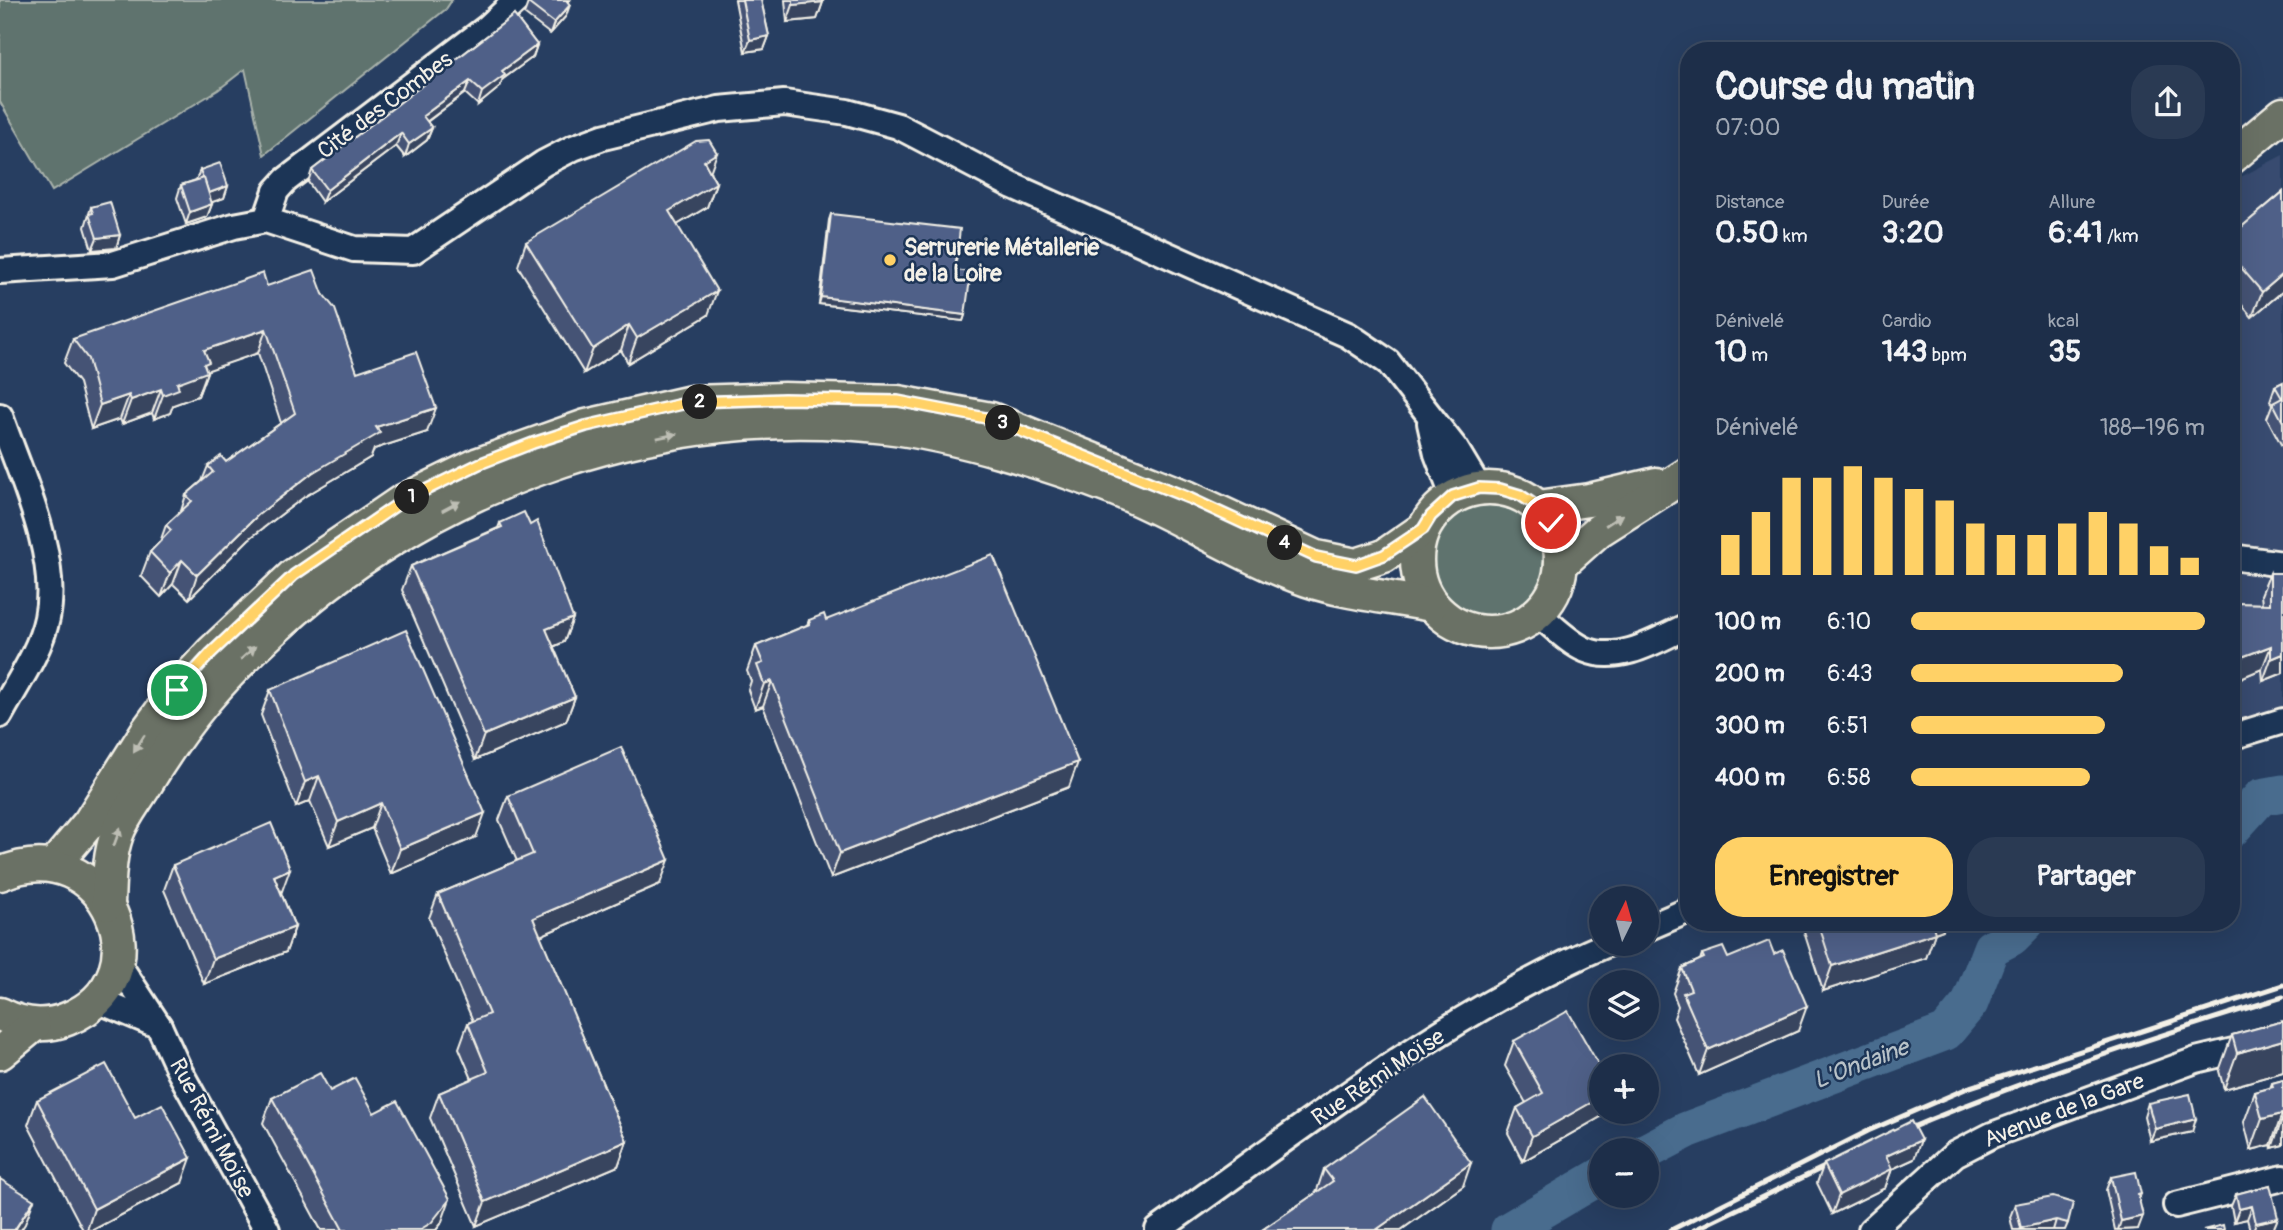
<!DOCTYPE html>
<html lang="fr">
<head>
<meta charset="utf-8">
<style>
  body { margin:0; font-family:Pangolin,sans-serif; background:#2a3a53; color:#f1f3f6; height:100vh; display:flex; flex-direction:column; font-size:26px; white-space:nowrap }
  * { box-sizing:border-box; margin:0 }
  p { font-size:23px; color:#a0a8b4 }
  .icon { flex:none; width:38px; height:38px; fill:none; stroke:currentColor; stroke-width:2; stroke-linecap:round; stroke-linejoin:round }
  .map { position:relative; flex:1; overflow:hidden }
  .panel { position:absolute; left:1680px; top:42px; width:560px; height:889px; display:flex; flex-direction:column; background:#1d2e49; border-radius:28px; box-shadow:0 7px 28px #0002,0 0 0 2px #3b4a61 }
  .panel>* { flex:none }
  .needle { width:46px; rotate:5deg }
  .tools { position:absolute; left:1589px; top:886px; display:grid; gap:14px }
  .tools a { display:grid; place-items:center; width:70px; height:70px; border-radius:50%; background:#1d2e49; box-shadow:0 7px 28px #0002,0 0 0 2px #3b4a61; font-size:35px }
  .pin { position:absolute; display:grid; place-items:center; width:60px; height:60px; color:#fff; margin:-30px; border:4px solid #fff; border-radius:50%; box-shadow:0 2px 7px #0007 }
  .km { position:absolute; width:35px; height:35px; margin:-18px; border-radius:50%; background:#222; color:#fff; font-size:19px; line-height:35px; text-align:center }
  .round { display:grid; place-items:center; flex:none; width:74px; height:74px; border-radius:28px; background:#2a3a53 }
  .summary { display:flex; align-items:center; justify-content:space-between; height:119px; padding:0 35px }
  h1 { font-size:38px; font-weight:700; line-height:52px }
  .figures { display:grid; grid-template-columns:repeat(3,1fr); gap:10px; height:119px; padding:7px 35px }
  .figures div { display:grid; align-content:center }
  .figures b { font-size:30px; font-weight:700 }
  .figures small { font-size:19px; font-weight:400 }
  .figures p { font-size:19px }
  .chart { height:196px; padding:14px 35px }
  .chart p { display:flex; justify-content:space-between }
  .chart svg { width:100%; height:126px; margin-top:7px; stroke:#ffd166; stroke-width:6 }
  .cta { display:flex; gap:14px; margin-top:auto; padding:14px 35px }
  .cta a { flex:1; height:80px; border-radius:28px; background:#ffd166; color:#111; font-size:28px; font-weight:700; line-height:80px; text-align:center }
  .cta a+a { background:#2a3a53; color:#f1f3f6 }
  ul { padding:0 35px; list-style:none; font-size:23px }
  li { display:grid; grid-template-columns:112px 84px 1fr; align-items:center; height:52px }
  li i { height:18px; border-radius:9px; background:#ffd166 }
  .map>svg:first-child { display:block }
  .built { fill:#374b6f }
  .green { fill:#5e736e; stroke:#a9b2ab; stroke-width:2 }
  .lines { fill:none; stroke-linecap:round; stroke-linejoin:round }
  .river { stroke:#486c8e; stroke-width:37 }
  .minor-casing { stroke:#f4f1e8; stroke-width:30 }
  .major-casing { stroke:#f4f1e8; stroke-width:37 }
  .minor { stroke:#1d3557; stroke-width:24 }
  .major { stroke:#6b7165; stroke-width:32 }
  .rail { stroke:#f4f1e8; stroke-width:5 }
  .wall { fill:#445375; stroke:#f4f1e8; stroke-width:2 }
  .shaded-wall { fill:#37445f; stroke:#f4f1e8; stroke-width:2 }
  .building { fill:#4f6188; stroke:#f4f1e8; stroke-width:2 }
  .oneway { fill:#bdbeb4 }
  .route-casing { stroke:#fff; stroke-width:14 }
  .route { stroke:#ffd166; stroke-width:9 }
  .poi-dot { fill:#ffd166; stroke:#1d3557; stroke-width:2.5 }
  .labels { text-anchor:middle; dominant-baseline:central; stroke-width:5; stroke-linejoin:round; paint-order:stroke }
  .street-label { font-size:23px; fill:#f4f1e8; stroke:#1d3557 }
  .poi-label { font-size:23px; font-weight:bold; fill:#f4f1e8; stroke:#1d3557; text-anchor:start }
  .water-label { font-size:24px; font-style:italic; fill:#b8c2c8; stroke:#1d3557 }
</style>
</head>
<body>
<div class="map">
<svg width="2283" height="1230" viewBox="0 0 2283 1230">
  <rect width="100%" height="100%" fill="#273e61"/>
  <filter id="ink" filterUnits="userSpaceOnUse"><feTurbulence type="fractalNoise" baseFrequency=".0143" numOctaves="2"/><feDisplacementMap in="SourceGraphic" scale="14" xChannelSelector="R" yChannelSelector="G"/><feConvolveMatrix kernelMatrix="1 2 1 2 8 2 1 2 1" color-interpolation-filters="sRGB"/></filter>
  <g filter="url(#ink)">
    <!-- built -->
    <polygon class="built" points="2283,155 2283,736 2231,752 2231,182"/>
    <!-- green -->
    <g class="green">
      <polygon points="0,0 452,0 446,9 264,155 245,69 218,90 52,191 0,102"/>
      <circle cx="1488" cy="559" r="62"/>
    </g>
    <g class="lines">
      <!-- river -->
      <g class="river">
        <polyline points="2231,830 2261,797 2283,793"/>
        <polyline points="1647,1151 1687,1130 1946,1032 1970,1003 1991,948 2012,937 2027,922"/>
        <polyline points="1509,1230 1601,1176"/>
      </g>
      <!-- minor casing -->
      <g class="minor-casing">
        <g id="minor">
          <polyline points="266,220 276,191 286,180 488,27 517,0"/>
          <polyline points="0,271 113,264 234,226 266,220 354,249 413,251 544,163 573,148 603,137 719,109 784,103 847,112 898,126 1013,186 1348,335 1388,362 1455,448 1479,488"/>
          <path d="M0,416c20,58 60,140 47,202 -7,34 -31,67 -47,97"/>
          <polyline points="1430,423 1437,454 1453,496"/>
          <polyline points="2231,557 2283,564"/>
          <path d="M1538,614c14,11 31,29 48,36 34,14 73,-11 103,-25"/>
          <polyline points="2231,737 2283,721"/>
          <polyline points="1647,928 1689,910"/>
          <polyline points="117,962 159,1026 180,1072 267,1230"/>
          <polyline points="97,1000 159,1026"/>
          <polyline points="2176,1205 2283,1178"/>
          <path d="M1158,1230c145,-102 287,-217 452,-287"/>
          <polyline points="1871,1230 1955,1154 1992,1135 2196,1060 2283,1039"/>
        </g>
      </g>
      <!-- major casing -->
      <g class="major-casing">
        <g id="major">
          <polyline points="2231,158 2283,114"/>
          <circle cx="1489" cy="560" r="72"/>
          <polyline points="1538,507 1589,500 1656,484"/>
          <polyline points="1561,564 1598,531 1689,473"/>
          <polyline points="53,866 89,823 147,731 177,690 211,653 294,575 401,502 479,464 586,426 691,402 784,399 898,402 991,419 1189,498 1316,557 1356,565 1384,556 1423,529"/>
          <path d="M0,874c106,-46 169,104 67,145 -22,9 -46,6 -67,-5"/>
          <path d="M108,904c1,-24 1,-48 9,-70 6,-17 19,-33 28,-48 40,-67 78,-111 136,-163 159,-145 389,-223 605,-196 69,8 163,37 228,62 66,26 125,67 193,91 38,13 83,17 124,25"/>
          <polyline points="0,1053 34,1025"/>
        </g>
      </g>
      <!-- minor -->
      <use href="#minor" class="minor"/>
      <!-- major -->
      <use href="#major" class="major"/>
      <!-- rail -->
      <g class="rail">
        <path d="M1896,1134c126,-54 256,-97 387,-137"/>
        <polyline points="1671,1230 1868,1131 1970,1087 2283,985"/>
        <polyline points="1694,1230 1839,1160"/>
      </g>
    </g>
    <!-- wall -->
    <g class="wall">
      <polygon points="531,0 570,0 568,2 566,16 550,34 524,14 528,3"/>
      <polygon points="735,0 761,0 769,36 764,49 745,52"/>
      <polygon points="785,0 823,0 823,2 817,19 787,22"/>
      <polygon points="514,15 537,45 533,57 503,79 500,87 478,105 465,93 427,122 432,128 427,140 405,157 396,146 322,202 308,182 312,170"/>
      <polygon points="200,170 228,186 224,198 211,202 212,204 207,217 186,224 177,198 181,185 196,180"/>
      <polygon points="710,172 716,183 707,207 677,225 708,315 628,363 621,350 584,373 518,266 526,242"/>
      <polygon points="2283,192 2283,291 2252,317 2231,292 2231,236"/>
      <polygon points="91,207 120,235 116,248 92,250 85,227"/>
      <polygon points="831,214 955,270 965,315 963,321 819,304 829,220"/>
      <polygon points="267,286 323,294 357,372 427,432 374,449 371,457 304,497 249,539 189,599 173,584 161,597 141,576 150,552 160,542 166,525 181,511 186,495 202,481 208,466 226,462 281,423 258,353 206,370 207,372 198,396 173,405 170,413 154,419 152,413 122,424 120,419 91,429 79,383 64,363 73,339"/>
      <polygon points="2283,382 2283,448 2267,418 2272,405 2270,401 2275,386"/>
      <polygon points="500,523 573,618 564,642 553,647 575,697 566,721 475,760 402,590 411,566 498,528"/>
      <polygon points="2270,573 2283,673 2263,681 2262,669 2231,682 2231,603 2262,604 2261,595"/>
      <polygon points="809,620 826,620 1069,787 831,878 763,706 755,709 748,690 751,681 747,671 756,646 807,625"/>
      <polygon points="270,690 476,837 391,874 372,828 329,846 310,801 296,807 261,715"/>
      <polygon points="508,796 660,884 540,936 627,1141 618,1166 476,1226 430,1118 439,1093 472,1079 459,1048 468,1023 473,1021 429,918 438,894 517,861 499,820"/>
      <polygon points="173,865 281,893 295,927 286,952 204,984 164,890"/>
      <polygon points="1808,922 1946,922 1943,930 1935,933 1926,958 1823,991 1804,932"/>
      <polygon points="1702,954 1728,958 1798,1031 1699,1075 1674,1018 1678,1006 1673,993 1682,968 1700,960"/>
      <polygon points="2283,1021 2283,1072 2224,1089 2219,1071 2232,1035"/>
      <polygon points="1514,1041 1604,1115 1523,1161 1508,1133 1517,1108 1526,1103 1505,1066"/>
      <polygon points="2283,1080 2283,1145 2272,1148 2271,1145 2251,1150 2244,1122 2255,1092 2270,1088 2272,1083"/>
      <polygon points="272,1098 374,1113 441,1224 436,1230 321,1230 263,1123"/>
      <polygon points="37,1100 135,1118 182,1183 93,1230 83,1230 28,1125"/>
      <polygon points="2148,1103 2192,1132 2150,1141 2144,1116"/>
      <polygon points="1914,1159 1892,1169 1885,1188 1832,1214 1817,1183 1824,1164"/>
      <polygon points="1324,1169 1463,1186 1401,1230 1262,1230 1316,1193"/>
      <polygon points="2111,1177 2141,1194 2139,1199 2138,1229 2115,1230 2106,1190"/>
      <polygon points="2270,1185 2273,1230 2250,1230 2247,1219 2234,1222 2231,1206 2236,1194"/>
      <polygon points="2015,1204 2068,1223 2065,1230 2013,1230 2010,1217"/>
    </g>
    <!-- shaded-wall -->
    <g class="shaded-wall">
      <polygon points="823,2 817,19 787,22 793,5"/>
      <polygon points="570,5 566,16 550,34 554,23"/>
      <polygon points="769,36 764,49 745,52 750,40"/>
      <polygon points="537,45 533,57 503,79 500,87 478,105 482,92 502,71"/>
      <polygon points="470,81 465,93 418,128 423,116"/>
      <polygon points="432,128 427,140 405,157 409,144"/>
      <polygon points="401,133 396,146 322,202 327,190"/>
      <polygon points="717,153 708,178 704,161"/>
      <polygon points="716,183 707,207 660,235 669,211"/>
      <polygon points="228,186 224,198 204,205 209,193"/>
      <polygon points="212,204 207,217 186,224 190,212"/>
      <polygon points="120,235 116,248 92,250 97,238"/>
      <polygon points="2283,274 2283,291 2252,317 2262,292"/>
      <polygon points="717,291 708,315 628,363 637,338"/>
      <polygon points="821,297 965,315 963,321 819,304"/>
      <polygon points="629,325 621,350 584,373 593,349"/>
      <polygon points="266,329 258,353 206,371 207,372 198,396 173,405 170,413 154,419 163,395 177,383 204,350"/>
      <polygon points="161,389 152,413 122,424 131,400"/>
      <polygon points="129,395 120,419 91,429 100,405"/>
      <polygon points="436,408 427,432 374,449 371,457 304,497 249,539 189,599 197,575 258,515 312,473 376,427"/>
      <polygon points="182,560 173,584 161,597 170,573"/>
      <polygon points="573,618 564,642 537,654 546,629"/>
      <polygon points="2271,646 2262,669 2231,682 2231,661"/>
      <polygon points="2283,654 2283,673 2263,681 2271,659"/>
      <polygon points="772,681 763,706 755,709 764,684"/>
      <polygon points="575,697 566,721 475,760 484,735"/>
      <polygon points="1078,762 1069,787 831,878 840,853"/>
      <polygon points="319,776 310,801 296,807 305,782"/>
      <polygon points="381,803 372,828 329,846 338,822"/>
      <polygon points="485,813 476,837 391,874 400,849"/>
      <polygon points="669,860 660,884 524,943 533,918"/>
      <polygon points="290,869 281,894 274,876"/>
      <polygon points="1925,922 1946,922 1943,930 1920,938"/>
      <polygon points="295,927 286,952 204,984 213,959"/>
      <polygon points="1935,933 1926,958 1823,991 1832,966"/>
      <polygon points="1807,1006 1798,1031 1699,1075 1708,1050"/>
      <polygon points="2283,1040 2283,1072 2224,1089 2237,1053"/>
      <polygon points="1601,1097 1601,1111 1605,1111 1604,1115 1523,1161 1532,1136"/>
      <polygon points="2282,1114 2271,1145 2251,1150 2262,1119"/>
      <polygon points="2283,1117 2283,1145 2272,1148"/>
      <polygon points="2196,1119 2192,1132 2150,1141 2155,1129"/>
      <polygon points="1921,1140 1914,1159 1892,1169 1885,1188 1832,1214 1839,1195 1886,1156"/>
      <polygon points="627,1141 618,1166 476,1226 485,1202"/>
      <polygon points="191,1158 182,1183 93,1230 87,1230 94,1209"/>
      <polygon points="1471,1163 1463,1186 1401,1230 1376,1230"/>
      <polygon points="450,1199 441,1224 436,1230 419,1230"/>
      <polygon points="34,1200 25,1224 21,1230 15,1230"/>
      <polygon points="2252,1206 2247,1219 2234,1222 2239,1209"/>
      <polygon points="2143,1216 2138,1229 2118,1230 2121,1221"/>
      <polygon points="2278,1218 2273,1230 2253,1230 2256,1223"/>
      <polygon points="2056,1220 2053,1230 2020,1230 2021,1228"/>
    </g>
    <!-- building -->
    <g class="building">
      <polygon points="531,0 566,0 570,5 554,23 528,3"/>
      <polygon points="742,0 761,0 769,36 750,40"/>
      <polygon points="793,0 823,0 823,2 793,5"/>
      <polygon points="514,15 537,45 502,71 505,75 482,92 470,81 423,116 432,128 409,144 401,133 327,190 312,170"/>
      <polygon points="709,140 717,153 704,161 716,183 669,211 717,291 637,338 629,325 593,349 526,242 696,141"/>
      <polygon points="220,163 228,186 209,193 200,170"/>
      <polygon points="204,178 212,204 190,212 181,185"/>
      <polygon points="2283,192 2283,274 2262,292 2231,256 2231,236"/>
      <polygon points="110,202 120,235 97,238 89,214 93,213 91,207"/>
      <polygon points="831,214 960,229 955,270 971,272 965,315 821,297"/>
      <polygon points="314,270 323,294 335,309 357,372 416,352 436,408 376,427 380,433 312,473 258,515 197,575 182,560 170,573 150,552 171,530 166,525 192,501 186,495 213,472 208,466 221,456 226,462 295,413 266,329 204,350 209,362 204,364 207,372 177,383 179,389 163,395 161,389 131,400 129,395 100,405 88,359 73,339 263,273 267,286"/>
      <polygon points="2283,382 2283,422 2273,403 2282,398 2275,386"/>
      <polygon points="524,512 530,525 537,521 573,618 546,629 575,697 484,735 411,566 502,527 500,523"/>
      <polygon points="993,555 1078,762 840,853 772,681 764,684 757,665 763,663 756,646 810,624 809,620 824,614 826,620"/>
      <polygon points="2270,573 2283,573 2283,654 2271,659 2271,646 2231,661 2231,603 2270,604"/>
      <polygon points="406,630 485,813 400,849 381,803 338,822 319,776 305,782 270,690"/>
      <polygon points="621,747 669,860 533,918 627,1141 485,1202 439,1093 488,1072 468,1023 489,1014 438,894 533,854 508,796"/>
      <polygon points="271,823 290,869 274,876 295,927 213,959 173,865"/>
      <polygon points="1818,922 1932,922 1935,933 1832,966"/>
      <polygon points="1769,941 1774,954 1783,950 1807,1006 1708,1050 1683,993 1691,990 1682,968 1704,958 1702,954 1723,947 1728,958"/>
      <polygon points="1568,1011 1601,1069 1601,1097 1532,1136 1517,1108 1543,1093 1514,1041"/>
      <polygon points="2283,1021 2283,1040 2237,1053 2232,1035"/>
      <polygon points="106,1064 135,1118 162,1104 191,1158 94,1209 37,1100"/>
      <polygon points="320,1073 330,1091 355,1078 374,1113 397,1101 450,1199 431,1223 419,1230 343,1230 272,1098"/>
      <polygon points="2283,1080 2283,1117 2282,1114 2262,1119 2255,1092 2273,1087 2272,1083"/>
      <polygon points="2190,1094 2196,1119 2155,1129 2148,1103"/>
      <polygon points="1425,1097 1471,1163 1376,1230 1262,1230 1333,1181 1324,1169"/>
      <polygon points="1911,1121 1921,1140 1886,1156 1892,1169 1839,1195 1824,1164"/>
      <polygon points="2136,1172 2141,1194 2138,1195 2143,1216 2121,1221 2111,1177"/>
      <polygon points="0,1179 34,1200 15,1229 17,1230 0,1230"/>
      <polygon points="2270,1185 2278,1218 2256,1223 2252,1206 2239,1209 2236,1194"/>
      <polygon points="2053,1197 2073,1203 2068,1223 2056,1220 2021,1228 2015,1204"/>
      <polygon points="2223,1225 2224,1230 2203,1230"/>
    </g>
    <!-- one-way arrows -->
    <defs><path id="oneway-solid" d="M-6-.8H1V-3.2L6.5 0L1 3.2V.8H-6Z" transform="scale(1.75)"/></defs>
    <g class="oneway">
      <use href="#oneway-solid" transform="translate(667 436) rotate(-12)"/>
      <use href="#oneway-solid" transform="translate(451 506) rotate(-28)"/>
      <use href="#oneway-solid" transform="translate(1614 520) rotate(-33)"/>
      <use href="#oneway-solid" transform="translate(248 653) rotate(-42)"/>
      <use href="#oneway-solid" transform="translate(139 744) rotate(122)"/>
      <use href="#oneway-solid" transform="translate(117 837) rotate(-70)"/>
    </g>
  </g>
  <g class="lines" filter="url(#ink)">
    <!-- route casing -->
    <g class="route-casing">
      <polyline id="route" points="177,690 211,653 294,575 401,502 479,464 533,443 586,426 691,402 784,399 898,401 991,419 1189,498 1316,557 1356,565 1384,555 1423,529 1431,516 1453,496 1479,488 1500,489 1520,495 1538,507 1551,523"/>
    </g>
    <!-- route -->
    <use href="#route" class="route"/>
  </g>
  <!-- markers -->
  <circle class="poi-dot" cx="890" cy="260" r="7"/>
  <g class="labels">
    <!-- street labels -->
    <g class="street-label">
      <text transform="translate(385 105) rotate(-37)">Cité des Combes</text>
      <text transform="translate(1378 1077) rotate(-34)">Rue Rémi Moïse</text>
      <text transform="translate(2064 1110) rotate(-21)">Avenue de la Gare</text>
      <text transform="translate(212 1128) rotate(62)">Rue Rémi Moïse</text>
    </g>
    <!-- poi labels -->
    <g class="poi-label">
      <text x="904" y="247">Serrurerie Métallerie<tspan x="904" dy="26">de la Loire</tspan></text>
    </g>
    <!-- water labels -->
    <g class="water-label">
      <text transform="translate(1861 1064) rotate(-21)">L'Ondaine</text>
    </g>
  </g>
</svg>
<div class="tools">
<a><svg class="needle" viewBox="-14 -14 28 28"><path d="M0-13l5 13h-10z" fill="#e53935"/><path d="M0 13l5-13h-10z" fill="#a0a8b4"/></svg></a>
<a><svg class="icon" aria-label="layers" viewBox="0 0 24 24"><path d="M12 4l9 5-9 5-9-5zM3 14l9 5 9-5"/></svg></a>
<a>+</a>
<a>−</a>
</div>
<div class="pin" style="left:177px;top:690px;background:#1e9e55"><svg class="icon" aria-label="arrive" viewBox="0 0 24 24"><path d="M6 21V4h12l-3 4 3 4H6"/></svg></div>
<div class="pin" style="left:1551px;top:523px;background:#d93025"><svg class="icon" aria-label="check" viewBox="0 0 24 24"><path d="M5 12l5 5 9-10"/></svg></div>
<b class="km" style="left:412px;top:497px">1</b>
<b class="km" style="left:700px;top:402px">2</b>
<b class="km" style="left:1003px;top:423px">3</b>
<b class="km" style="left:1285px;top:543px">4</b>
<section class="panel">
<div class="summary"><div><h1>Course du matin</h1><p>07:00</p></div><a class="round"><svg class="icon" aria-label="share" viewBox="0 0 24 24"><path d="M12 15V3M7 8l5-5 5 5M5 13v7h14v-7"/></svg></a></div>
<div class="figures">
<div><p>Distance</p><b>0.50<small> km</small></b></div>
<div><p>Durée</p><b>3:20</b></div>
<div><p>Allure</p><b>6:41<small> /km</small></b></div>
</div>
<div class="figures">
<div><p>Dénivelé</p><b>10<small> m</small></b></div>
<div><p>Cardio</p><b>143<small> bpm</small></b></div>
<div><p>kcal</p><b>35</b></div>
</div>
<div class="chart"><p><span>Dénivelé</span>188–196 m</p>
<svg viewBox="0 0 160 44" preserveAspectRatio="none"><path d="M5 44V30M15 44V22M25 44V10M35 44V10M45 44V6M55 44V10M65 44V14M75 44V18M85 44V26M95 44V30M105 44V30M115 44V26M125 44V22M135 44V26M145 44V34M155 44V38"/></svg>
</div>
<ul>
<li><b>100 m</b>6:10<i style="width:100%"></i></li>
<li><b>200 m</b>6:43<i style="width:72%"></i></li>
<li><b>300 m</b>6:51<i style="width:66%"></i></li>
<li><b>400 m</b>6:58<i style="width:61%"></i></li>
</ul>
<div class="cta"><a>Enregistrer</a><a>Partager</a></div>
</section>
</div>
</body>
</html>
